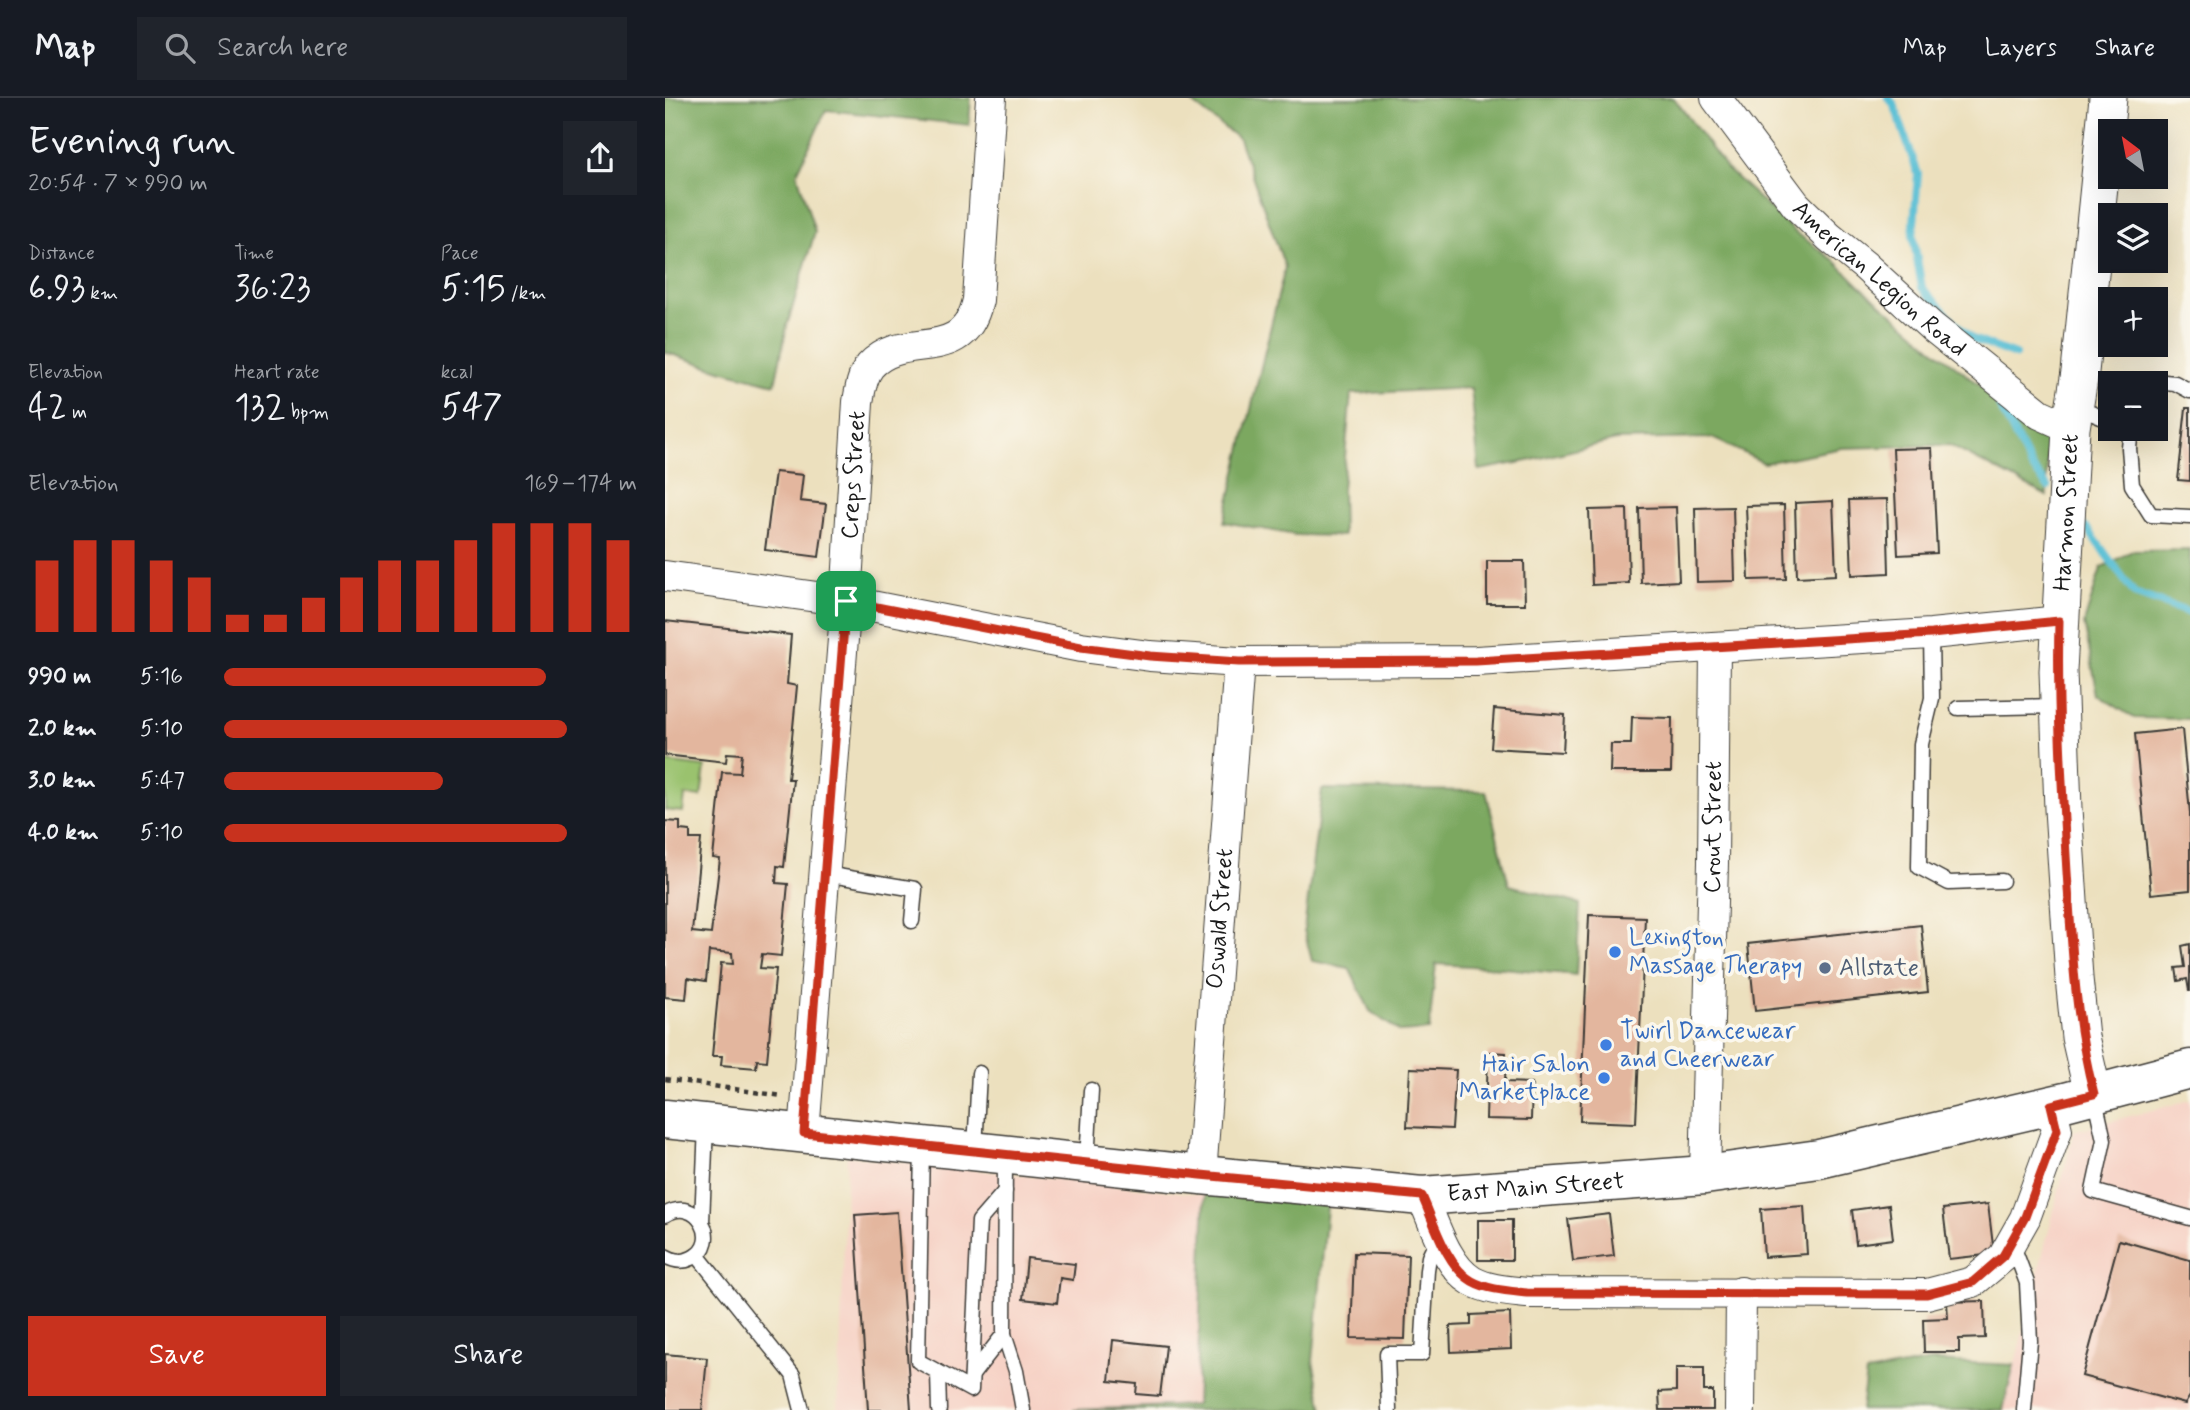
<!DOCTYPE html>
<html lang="en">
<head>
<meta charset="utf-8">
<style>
  body { margin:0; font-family:Mynerve,sans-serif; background:#20242c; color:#f1f3f6; height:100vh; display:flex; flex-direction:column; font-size:26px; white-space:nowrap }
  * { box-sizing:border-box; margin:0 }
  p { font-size:23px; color:#9ea1a6 }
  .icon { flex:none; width:38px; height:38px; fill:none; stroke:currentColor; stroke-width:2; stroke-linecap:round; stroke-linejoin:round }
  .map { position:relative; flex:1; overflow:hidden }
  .details { display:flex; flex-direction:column; background:#171b24; width:665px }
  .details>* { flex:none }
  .needle { width:46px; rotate:328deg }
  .controls { position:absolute; left:1433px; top:21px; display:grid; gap:14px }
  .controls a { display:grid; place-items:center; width:70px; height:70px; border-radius:0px; background:#171b24; box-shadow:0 7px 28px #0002; font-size:35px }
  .pin { position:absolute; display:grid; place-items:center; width:60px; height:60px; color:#fff; margin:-30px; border-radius:14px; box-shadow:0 4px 10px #0006 }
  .round { display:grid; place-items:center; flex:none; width:74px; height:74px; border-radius:0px; background:#20242c }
  .summary { display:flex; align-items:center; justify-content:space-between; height:119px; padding:0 28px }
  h1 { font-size:38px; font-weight:600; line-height:52px }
  .stats { display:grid; grid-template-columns:repeat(3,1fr); gap:10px; height:119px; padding:7px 28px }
  .stats div { display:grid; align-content:center }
  .stats b { font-size:35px; font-weight:600 }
  .stats small { font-size:19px; font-weight:400 }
  .stats p { font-size:19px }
  .chart { height:196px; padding:14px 28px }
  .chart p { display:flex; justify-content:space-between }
  .chart svg { width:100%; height:126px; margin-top:7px; stroke:#c8321e; stroke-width:6 }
  .primary-button { display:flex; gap:14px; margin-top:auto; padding:14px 28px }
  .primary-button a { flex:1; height:80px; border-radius:0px; background:#c8321e; color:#fff; font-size:28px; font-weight:600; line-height:80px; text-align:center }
  .primary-button a+a { background:#20242c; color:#f1f3f6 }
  ul { padding:0 28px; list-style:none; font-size:23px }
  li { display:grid; grid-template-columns:112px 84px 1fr; align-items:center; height:52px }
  li i { height:18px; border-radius:9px; background:#c8321e }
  header { display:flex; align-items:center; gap:42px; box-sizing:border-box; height:98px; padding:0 35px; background:#171b24; border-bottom:2px solid #363941 }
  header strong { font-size:33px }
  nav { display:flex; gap:38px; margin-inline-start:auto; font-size:24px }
  .search { width:490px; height:63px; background:#20242c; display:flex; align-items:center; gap:18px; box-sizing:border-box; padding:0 24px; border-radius:0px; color:#9ea1a6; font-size:26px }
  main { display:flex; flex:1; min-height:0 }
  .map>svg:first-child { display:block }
  .built { fill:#f6d1c5 }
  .green { fill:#9ac26e; stroke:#5b6f45; stroke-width:2 }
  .forest { fill:#7ba861; stroke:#4c623e; stroke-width:2 }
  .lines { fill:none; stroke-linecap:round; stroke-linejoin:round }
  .stream { stroke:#57bed4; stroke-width:8 }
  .building { fill:#e3b69e }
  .service-casing { stroke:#3b3934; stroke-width:17 }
  .minor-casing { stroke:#3b3934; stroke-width:32 }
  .tertiary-casing { stroke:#3b3934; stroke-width:39 }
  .primary-casing { stroke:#3b3934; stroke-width:41 }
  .path { stroke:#3b3934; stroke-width:4.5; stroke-dasharray:5 5; stroke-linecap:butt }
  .service { stroke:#fff; stroke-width:14 }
  .minor { stroke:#fff; stroke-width:30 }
  .tertiary { stroke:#fff; stroke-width:37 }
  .primary { stroke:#fff; stroke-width:38 }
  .route-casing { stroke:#fff; stroke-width:14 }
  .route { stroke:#c8321e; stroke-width:9 }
  .shop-dot { fill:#3f7fe0; stroke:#fbf7ec; stroke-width:2.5 }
  .service-dot { fill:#5c6f8a; stroke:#fbf7ec; stroke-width:2.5 }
  .labels { text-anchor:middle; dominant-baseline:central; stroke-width:7; stroke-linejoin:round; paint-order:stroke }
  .street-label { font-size:24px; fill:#1c1c1c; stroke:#fbf7ec }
  .shop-label { font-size:24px; fill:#366cbe; stroke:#fbf7ec; text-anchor:start }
  .service-label { font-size:24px; fill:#4e5e75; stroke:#fbf7ec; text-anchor:start }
</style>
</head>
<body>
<header>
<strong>Map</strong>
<div class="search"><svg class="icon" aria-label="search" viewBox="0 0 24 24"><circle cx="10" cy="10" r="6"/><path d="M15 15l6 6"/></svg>Search here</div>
<nav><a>Map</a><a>Layers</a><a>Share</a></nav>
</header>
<main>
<section class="details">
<div class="summary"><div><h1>Evening run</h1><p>20:54 · 7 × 990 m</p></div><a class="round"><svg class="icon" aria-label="share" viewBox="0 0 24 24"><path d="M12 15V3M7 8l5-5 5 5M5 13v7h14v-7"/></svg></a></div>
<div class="stats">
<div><p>Distance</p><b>6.93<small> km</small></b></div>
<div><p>Time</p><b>36:23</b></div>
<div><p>Pace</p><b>5:15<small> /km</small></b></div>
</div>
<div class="stats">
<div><p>Elevation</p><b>42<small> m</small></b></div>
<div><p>Heart rate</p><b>132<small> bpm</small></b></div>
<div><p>kcal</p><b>547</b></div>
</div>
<div class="chart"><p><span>Elevation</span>169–174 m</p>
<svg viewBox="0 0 160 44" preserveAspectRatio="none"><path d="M5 44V19M15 44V12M25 44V12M35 44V19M45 44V25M55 44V38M65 44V38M75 44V32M85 44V25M95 44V19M105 44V19M115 44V12M125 44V6M135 44V6M145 44V6M155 44V12"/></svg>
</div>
<ul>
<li><b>990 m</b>5:16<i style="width:78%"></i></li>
<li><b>2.0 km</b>5:10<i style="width:83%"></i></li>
<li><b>3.0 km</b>5:47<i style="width:53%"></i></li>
<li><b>4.0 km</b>5:10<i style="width:83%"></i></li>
</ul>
<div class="primary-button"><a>Save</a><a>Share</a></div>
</section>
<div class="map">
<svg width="1525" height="1312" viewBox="0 0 1525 1312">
  <rect width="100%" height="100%" fill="#fbf7ec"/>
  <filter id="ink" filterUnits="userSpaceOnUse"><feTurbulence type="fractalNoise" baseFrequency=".0143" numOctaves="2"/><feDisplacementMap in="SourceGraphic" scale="14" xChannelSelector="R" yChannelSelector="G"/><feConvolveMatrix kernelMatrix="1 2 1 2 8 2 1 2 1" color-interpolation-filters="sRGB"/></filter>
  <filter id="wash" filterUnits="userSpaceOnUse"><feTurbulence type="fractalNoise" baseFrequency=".00686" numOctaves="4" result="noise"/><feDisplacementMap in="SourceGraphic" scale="28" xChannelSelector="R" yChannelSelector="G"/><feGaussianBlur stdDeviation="1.57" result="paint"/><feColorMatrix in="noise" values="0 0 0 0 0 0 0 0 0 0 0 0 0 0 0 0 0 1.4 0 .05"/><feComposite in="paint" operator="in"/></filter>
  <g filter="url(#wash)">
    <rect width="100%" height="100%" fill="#ece0be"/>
    <!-- built -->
    <g class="built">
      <polygon points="1525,1002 1525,1312 1338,1312 1409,1033"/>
      <polygon points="182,1058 540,1097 531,1307 408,1312 173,1312"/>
    </g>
    <!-- green -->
    <polygon class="green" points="0,664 40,669 36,699 20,697 18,714 0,712"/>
    <!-- forest -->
    <g class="forest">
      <polygon points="0,0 306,0 304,27 161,12 132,75 150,134 122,228 110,286 55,272 0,254"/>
      <polygon points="521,0 1009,0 1062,71 1130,134 1169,162 1194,187 1266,249 1382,339 1382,398 1284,347 1177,350 1099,365 1048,340 951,342 863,363 814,372 806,290 686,296 677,391 678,438 630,437 559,424 620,169 574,41"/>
      <polygon points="1525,452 1525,621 1469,620 1433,597 1419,525 1436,470 1467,453"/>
      <polygon points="657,691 821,693 844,787 915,806 911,877 838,870 771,866 764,932 735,934 705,913 684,870 647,863 639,832"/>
      <polygon points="536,1077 664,1088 648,1263 658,1312 408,1312 531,1307 540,1097"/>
      <polygon points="1267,1263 1349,1267 1338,1312 1196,1312 1201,1275"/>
    </g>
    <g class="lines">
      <!-- stream -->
      <g class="stream">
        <polyline points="1223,0 1229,6 1253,76 1248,138 1257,190 1305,240 1350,257"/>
        <polyline points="1335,309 1366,368 1383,389"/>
        <polyline points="1421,429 1469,495 1525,515"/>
      </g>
    </g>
    <g id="blocks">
      <!-- building -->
      <g class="building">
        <polygon points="1521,310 1525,310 1525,383 1513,382"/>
        <polygon points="1267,350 1272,455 1233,457 1228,351"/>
        <polygon points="110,374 138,377 135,403 161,406 154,459 100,452"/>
        <polygon points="1222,401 1224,475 1187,477 1184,402"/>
        <polygon points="1168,403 1171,477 1132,479 1130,405"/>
        <polygon points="1119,407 1121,481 1084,482 1081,408"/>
        <polygon points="1011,409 1014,483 976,485 974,410"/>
        <polygon points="1068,409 1070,483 1032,484 1030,410"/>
        <polygon points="962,411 964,485 927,487 924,412"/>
        <polygon points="822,463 859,463 860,506 822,506"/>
        <polygon points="0,523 126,537 122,586 132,588 123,681 128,681 119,769 112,768 111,785 123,786 116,858 97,856 95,870 111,871 102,963 92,962 91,970 56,967 57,958 47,958 56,865 68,866 67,855 44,853 41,883 23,880 21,901 0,899 0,723 15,724 15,732 25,733 25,741 36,741 27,834 46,836 55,761 48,760 57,674 75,675 77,656 62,655 61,664 0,657"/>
        <polygon points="829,611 900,617 898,654 826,650"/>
        <polygon points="967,619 1007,620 1006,674 945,674 946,646 966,646"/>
        <polygon points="1517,631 1525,715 1525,792 1486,796 1470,636"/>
        <polygon points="924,817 980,819 971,1025 915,1023"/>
        <polygon points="1256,827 1263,894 1090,913 1083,846"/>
        <polygon points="1525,846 1525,893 1524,893 1522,881 1513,883 1511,870 1520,869 1517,848"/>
        <polygon points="823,954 841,955 840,984 867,985 866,1022 821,1021"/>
        <polygon points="745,970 791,972 787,1031 742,1029"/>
        <polygon points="1323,1106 1329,1156 1284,1161 1278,1111"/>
        <polygon points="1224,1107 1228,1141 1191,1146 1187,1112"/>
        <polygon points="1139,1108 1142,1156 1099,1159 1096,1111"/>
        <polygon points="232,1114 246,1312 203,1312 190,1117"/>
        <polygon points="944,1116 949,1158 908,1163 903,1121"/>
        <rect x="813" y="1122" width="34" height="40"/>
        <polygon points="1454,1142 1525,1162 1525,1298 1520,1306 1417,1278"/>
        <polygon points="689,1155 743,1157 740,1241 686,1240"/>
        <polygon points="362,1160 410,1166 408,1182 395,1180 392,1205 358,1201"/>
        <polygon points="1319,1203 1320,1240 1294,1241 1294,1254 1259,1254 1258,1221 1283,1220 1282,1204"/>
        <polygon points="845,1215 846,1251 786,1254 785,1228 806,1227 806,1217"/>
        <polygon points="448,1242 501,1248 495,1298 471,1296 472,1286 444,1283"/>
        <polygon points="0,1256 42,1260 37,1312 0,1312"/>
        <polygon points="1011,1270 1039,1270 1039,1293 1048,1293 1048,1312 995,1312 994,1294 1011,1293"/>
      </g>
    </g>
  </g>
  <g filter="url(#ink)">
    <use href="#blocks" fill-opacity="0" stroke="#3b3934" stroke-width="2"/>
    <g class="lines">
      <!-- service casing -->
      <g class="service-casing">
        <g id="service">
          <polyline points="1487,285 1489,283 1510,285 1525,293"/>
          <polyline points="1411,309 1446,323"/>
          <polyline points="1466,331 1464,350 1467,387 1486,417 1525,419"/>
          <polyline points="1266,536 1267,600 1256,646 1254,769 1284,785 1337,783"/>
          <polyline points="1293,610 1392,608"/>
          <polyline points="160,776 250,791 247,823"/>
          <polyline points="1429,997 1439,1042 1428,1093 1525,1120"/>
          <polyline points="257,1049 253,1263 306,1292 314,1123 340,1093"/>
          <polyline points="310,1051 314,975"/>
          <polyline points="340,1057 339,1236 351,1273 358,1312"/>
          <polyline points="422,1064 426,992"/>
          <path d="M0,1117c32,-21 58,28 27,43 -10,5 -18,3 -27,-2"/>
          <polyline points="37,1124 41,1027"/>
          <polyline points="1347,1145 1362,1185 1365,1243 1359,1312"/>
          <polyline points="32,1157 128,1277 137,1312"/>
          <polyline points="273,1274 274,1312"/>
          <polyline points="307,1277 339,1236"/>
          <polyline points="724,1312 722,1256 757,1256 762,1172 764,1159 774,1138"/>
        </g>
      </g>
      <!-- minor casing -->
      <g class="minor-casing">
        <g id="minor">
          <path id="s1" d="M1051,0l80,107 33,32 36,29 68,62 107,86 31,14"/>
          <polyline points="0,478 181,503 416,549 485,558 574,564 811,563 1266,536 1394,523"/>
          <path id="s2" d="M139,1035l42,-532 12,-199c2,-12 4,-26 12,-36 34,-38 93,2 108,-66l13,-202"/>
          <path id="s3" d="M536,1077l38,-513"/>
          <path id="s4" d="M1040,1077l8,-312 2,-216"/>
          <path d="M757,1098c12,26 24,70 50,85 16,9 37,10 55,12l400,1 46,-12 30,-25 22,-39 32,-88 -6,-25"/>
          <polyline points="1075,1312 1076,1194"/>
        </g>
      </g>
      <!-- tertiary casing -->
      <g class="tertiary-casing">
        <g id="tertiary">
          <path id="s5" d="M1428,996l-13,-57 -6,-59 -11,-169 -5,-138 13,-243 9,-56 28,-274"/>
        </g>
      </g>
      <!-- primary casing -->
      <g class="primary-casing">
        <g id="primary">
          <path id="s6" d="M0,1021l536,56 221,21 283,-21 114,-16 246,-57 125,-33"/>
        </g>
      </g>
      <!-- path -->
      <polyline class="path" points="0,981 117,998"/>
      <!-- service -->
      <use href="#service" class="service"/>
      <!-- minor -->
      <use href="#minor" class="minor"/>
      <!-- tertiary -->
      <use href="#tertiary" class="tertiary"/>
      <!-- primary -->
      <use href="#primary" class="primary"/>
    </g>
  </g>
  <g class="lines" filter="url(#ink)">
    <!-- route casing -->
    <g class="route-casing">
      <path id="route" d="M181,503l235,46 69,9 89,6 237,-1 455,-27 128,-13c-2,84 3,167 8,251 5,75 8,149 27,222l-43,11 6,25 -32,87 -22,39 -30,26 -46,12 -400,-1c-18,-2 -39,-3 -55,-12 -26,-15 -38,-59 -50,-85l-221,-21 -397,-42z"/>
    </g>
    <!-- route -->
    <use href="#route" class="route"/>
  </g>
  <!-- markers -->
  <g class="shop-dot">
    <circle cx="950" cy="854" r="7"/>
    <circle cx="941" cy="947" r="7"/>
    <circle cx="939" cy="980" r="7"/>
  </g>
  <circle class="service-dot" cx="1160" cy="870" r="7"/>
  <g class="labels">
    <!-- street labels -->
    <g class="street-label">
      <text stroke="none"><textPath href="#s1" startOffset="245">American Legion Road</textPath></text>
      <text stroke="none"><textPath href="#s2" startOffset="660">Creps Street</textPath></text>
      <text stroke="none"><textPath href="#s5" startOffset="584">Harmon Street</textPath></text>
      <text stroke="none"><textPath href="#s4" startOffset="348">Crout Street</textPath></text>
      <text stroke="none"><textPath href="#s3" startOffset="257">Oswald Street</textPath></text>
      <text stroke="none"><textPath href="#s6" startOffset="875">East Main Street</textPath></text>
    </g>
    <!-- shop labels -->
    <g class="shop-label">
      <text x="964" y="840">Lexington<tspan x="964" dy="28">Massage Therapy</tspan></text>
      <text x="955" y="933">Twirl Dancewear<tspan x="955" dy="28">and Cheerwear</tspan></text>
      <text x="925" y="966" text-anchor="end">Hair Salon<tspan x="925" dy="28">Marketplace</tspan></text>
    </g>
    <!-- service labels -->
    <g class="service-label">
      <text x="1174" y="870">Allstate</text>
    </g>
  </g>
</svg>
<div class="controls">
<a><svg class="needle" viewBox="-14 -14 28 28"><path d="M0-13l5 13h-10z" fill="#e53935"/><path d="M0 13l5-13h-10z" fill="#9ea1a6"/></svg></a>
<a><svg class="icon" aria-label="layers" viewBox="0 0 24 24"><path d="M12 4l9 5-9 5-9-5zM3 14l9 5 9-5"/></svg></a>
<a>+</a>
<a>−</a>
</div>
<div class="pin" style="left:181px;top:503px;background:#1e9e55"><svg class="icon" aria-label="arrive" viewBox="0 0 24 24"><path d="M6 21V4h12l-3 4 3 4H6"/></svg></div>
</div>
</main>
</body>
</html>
